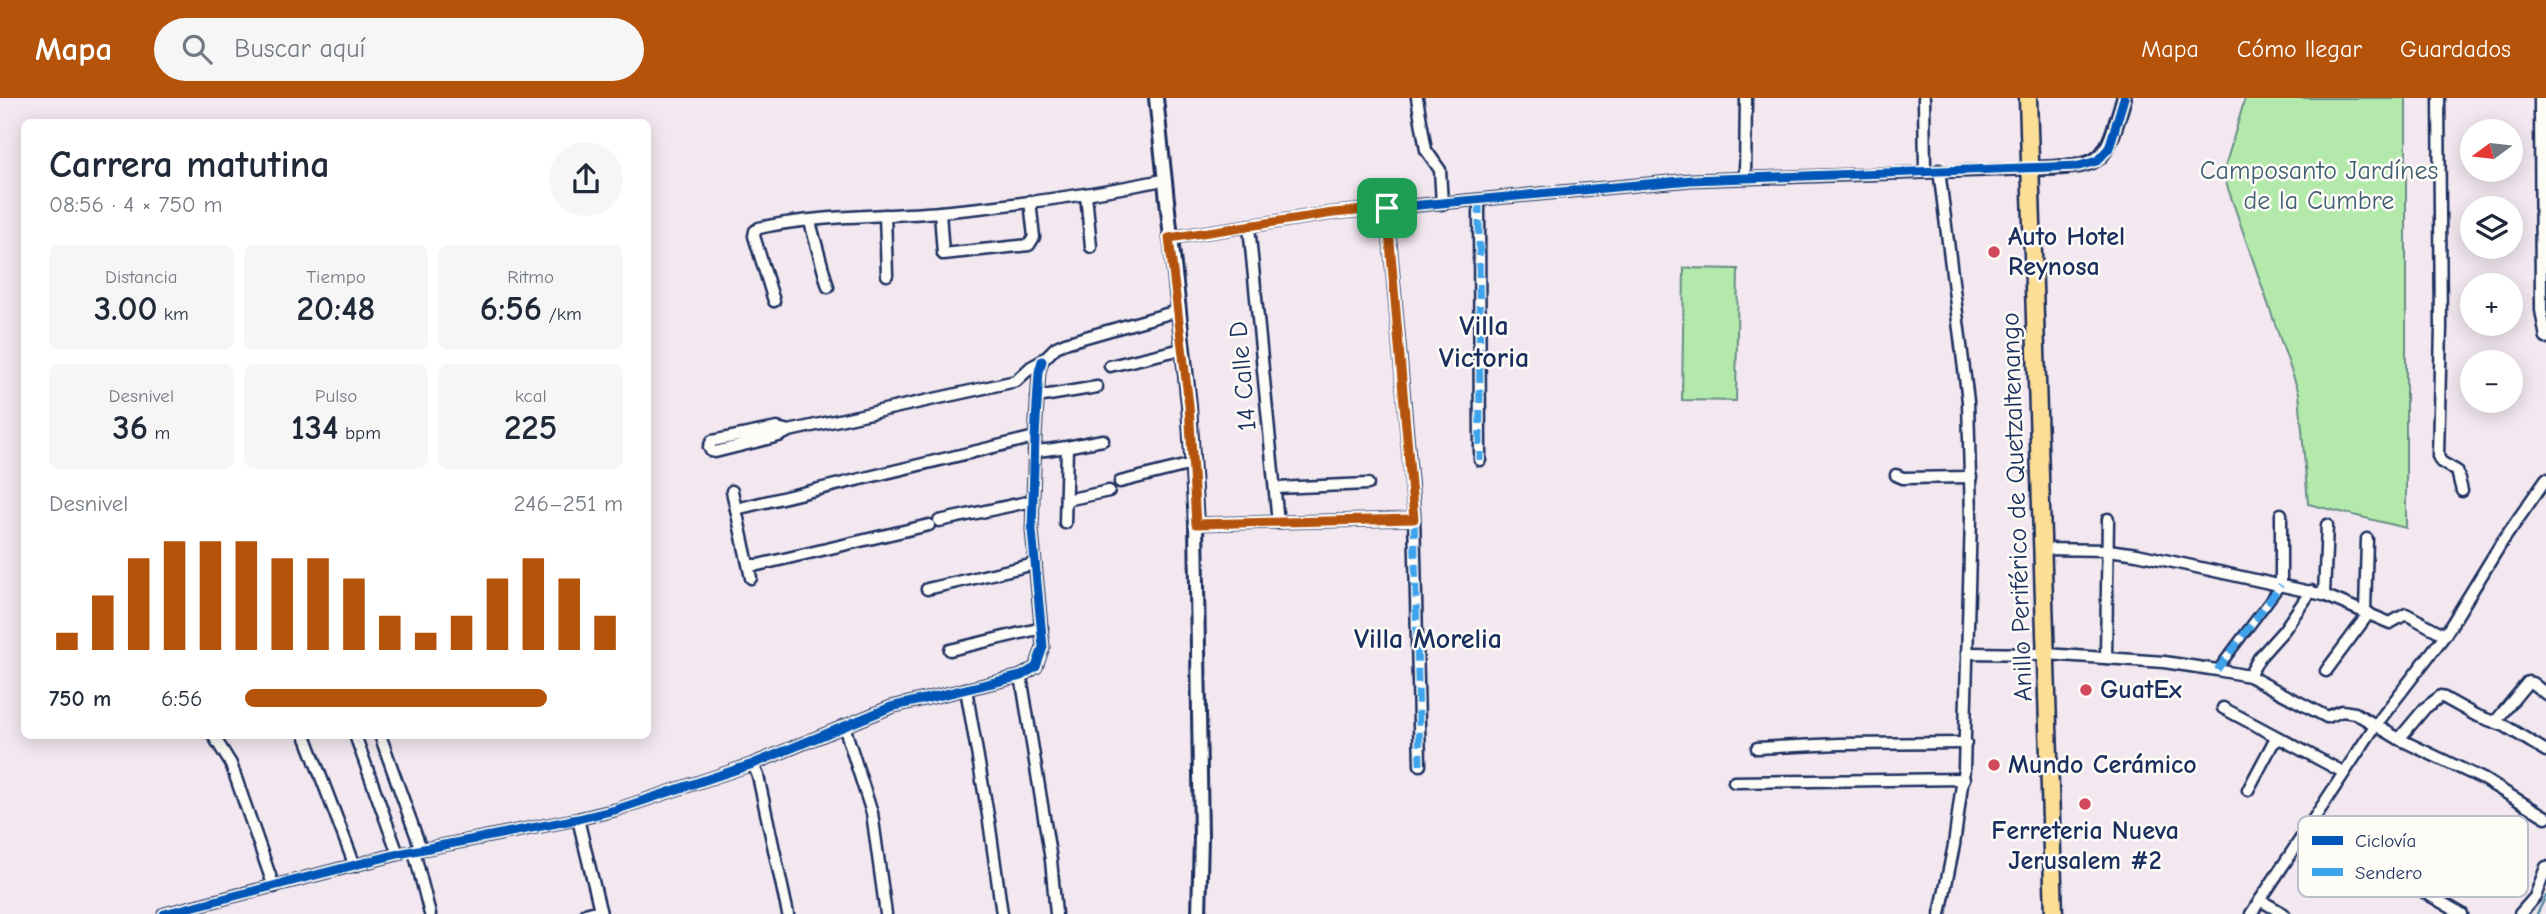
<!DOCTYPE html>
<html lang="es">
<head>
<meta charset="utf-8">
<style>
  body { margin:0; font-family:"Comic Neue",sans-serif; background:#f6f6f7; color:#1f2937; height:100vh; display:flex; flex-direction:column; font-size:26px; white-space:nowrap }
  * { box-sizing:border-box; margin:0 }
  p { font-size:23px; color:#747a83 }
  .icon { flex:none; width:38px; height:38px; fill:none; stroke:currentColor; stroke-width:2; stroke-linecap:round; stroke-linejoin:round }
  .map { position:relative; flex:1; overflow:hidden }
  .sheet { position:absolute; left:21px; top:21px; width:630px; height:620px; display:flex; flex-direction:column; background:#fff; border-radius:10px; box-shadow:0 4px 18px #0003 }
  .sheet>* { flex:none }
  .needle { width:46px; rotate:255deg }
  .fabs { position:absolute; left:2460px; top:21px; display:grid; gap:14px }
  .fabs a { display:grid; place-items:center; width:63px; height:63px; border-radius:50%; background:#fff; box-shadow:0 4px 18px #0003; font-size:35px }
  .pin { position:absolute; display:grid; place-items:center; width:60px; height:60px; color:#fff; margin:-30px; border-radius:14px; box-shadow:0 4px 10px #0006 }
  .round { display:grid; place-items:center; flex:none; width:74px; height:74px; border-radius:37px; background:#f6f6f7 }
  .head { display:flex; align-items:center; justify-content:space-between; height:119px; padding:0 28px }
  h1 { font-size:38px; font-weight:800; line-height:52px }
  .figures { display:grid; grid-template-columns:repeat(3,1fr); gap:10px; height:119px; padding:7px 28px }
  .figures div { display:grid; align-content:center; border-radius:10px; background:#f6f6f7; text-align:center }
  .figures b { font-size:35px; font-weight:800 }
  .figures small { font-size:19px; font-weight:400 }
  .figures p { font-size:19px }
  .chart { height:196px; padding:14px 28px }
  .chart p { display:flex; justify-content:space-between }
  .chart svg { width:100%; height:126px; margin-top:7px; stroke:#b45309; stroke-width:6 }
  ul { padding:0 28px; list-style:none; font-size:23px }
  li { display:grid; grid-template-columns:112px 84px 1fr; align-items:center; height:52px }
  li i { height:18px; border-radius:9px; background:#b45309 }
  header { display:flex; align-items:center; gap:42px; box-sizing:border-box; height:98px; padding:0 35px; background:#b45309; color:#fff }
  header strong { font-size:33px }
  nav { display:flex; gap:38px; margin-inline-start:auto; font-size:24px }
  .search { width:490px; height:63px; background:#f6f6f7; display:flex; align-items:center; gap:18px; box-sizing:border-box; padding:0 24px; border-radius:38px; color:#747a83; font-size:26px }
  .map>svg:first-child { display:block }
  .green { fill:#b3eaac; stroke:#678c85; stroke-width:2 }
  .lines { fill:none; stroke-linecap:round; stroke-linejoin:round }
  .stream { stroke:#538aa7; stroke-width:2.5 }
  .pedestrian-casing { stroke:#1b2f5e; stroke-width:12 }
  .minor-casing { stroke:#1b2f5e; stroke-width:15 }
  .tertiary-casing { stroke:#1b2f5e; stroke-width:18 }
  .trunk-casing { stroke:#1b2f5e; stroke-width:21 }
  .pedestrian { stroke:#fdfcf7; stroke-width:7 }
  .minor { stroke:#fdfcf7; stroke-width:10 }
  .tertiary { stroke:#fdfcf7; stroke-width:12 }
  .trunk { stroke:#fdde96; stroke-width:16 }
  .quiet { stroke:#3da3ed; stroke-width:7; stroke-dasharray:14 7; stroke-linecap:butt }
  .cycleway-casing { stroke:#fdfcf7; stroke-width:13 }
  .cycleway { stroke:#0057b8; stroke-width:9 }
  .route-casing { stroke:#fff; stroke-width:14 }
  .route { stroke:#b45309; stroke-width:9 }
  .poi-dot { fill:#d1495b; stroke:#fdfcf7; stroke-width:2.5 }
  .labels { text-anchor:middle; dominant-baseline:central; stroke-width:5; stroke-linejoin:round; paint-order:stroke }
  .park-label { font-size:26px; fill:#415e72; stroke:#fdfcf7 }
  .poi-label { font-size:26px; font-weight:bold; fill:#1b2f5e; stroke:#fdfcf7; text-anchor:start }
  .street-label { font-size:26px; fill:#1b2f5e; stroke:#fdfcf7 }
  .neighbourhood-label { font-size:28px; font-weight:bold; fill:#1b2f5e; stroke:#fdfcf7 }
  .key { fill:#fdfcf7; stroke:#b9bec9; stroke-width:2 }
  .key-label { font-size:19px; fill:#1b2f5e }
</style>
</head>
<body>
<header>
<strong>Mapa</strong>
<div class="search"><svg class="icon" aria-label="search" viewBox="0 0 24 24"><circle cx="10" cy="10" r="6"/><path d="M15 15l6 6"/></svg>Buscar aquí</div>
<nav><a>Mapa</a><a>Cómo llegar</a><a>Guardados</a></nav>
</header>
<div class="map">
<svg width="2546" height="816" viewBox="0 0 2546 816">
  <rect width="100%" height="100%" fill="#f3e8f0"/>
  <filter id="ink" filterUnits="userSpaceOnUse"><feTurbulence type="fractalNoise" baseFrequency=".0143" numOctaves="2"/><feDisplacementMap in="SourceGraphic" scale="14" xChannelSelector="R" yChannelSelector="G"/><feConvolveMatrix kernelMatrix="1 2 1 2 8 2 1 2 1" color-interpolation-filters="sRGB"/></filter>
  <g filter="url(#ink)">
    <!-- green -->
    <g class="green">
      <polygon points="2245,0 2406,0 2406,430 2308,406 2299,295 2223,76"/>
      <polygon points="1684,170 1738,171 1736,303 1682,302"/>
    </g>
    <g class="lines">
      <!-- stream -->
      <polyline class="stream" points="2537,816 2546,798"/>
      <!-- pedestrian casing -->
      <g class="pedestrian-casing">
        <polyline id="pedestrian" points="2217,572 2281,487"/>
      </g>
      <!-- minor casing -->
      <g class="minor-casing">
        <g id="minor">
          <polyline points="1417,0 1426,52 1440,72 1442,106"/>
          <polyline points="1924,0 1925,73"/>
          <polyline points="2439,0 2441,228 2438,358 2441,364 2457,373 2462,393"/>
          <polyline points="2540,0 2541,212 2546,240"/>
          <polyline points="1939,72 1968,303 1971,419 1964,671 1954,747 1940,816"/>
          <polyline points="1745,79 1746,0"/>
          <polyline points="1086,96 1091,149"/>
          <polyline points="1479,102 1480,362"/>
          <polyline points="1387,110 1414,416 1420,667"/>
          <polyline points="940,114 943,156 1029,147 1034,139 1030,103"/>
          <polyline points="885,117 887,177"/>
          <polyline points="810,124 828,189"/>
          <polyline points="1249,128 1278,425"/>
          <polyline points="1169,140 1333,115 1691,82 2030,71"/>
          <path d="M774,203l-20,-65 1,-5 4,-3c59,-13 121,-11 181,-16 75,-7 150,-17 223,-32"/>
          <polyline points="1110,268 1182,251"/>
          <polyline points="1037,299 1097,289"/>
          <polyline points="789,333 777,330 712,343 709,349 711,353 715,354 779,338 789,333 1016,283 1031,269 1042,263 1056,249 1065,245 1177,213"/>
          <path d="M1034,353c24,-1 45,-7 69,-11"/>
          <polyline points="1896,377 1903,380 1971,379"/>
          <polyline points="1120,384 1192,366"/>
          <polyline points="1276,390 1368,386"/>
          <polyline points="732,393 751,480"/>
          <polyline points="1066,402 1109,393"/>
          <polyline points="736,411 1035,339"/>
          <polyline points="939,423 1032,403"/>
          <polyline points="1065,425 1067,350"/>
          <polyline points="1196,426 1414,421"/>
          <polyline points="2043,451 2108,452 2137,456 2324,497 2390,525 2406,516 2445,537"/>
          <polyline points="749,467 758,467 929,427"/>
          <polyline points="2281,487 2281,416"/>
          <polyline points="927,491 1035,466"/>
          <polyline points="2324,497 2327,427"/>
          <polyline points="2365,514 2367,441"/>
          <polyline points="950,552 1042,530"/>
          <polyline points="1967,555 2046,556 2164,564 2217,572 2249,578 2327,619 2342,613 2355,615 2399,641 2483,681 2546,719"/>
          <polyline points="2106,560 2108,421"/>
          <polyline points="2326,573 2369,515"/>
          <polyline points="1021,578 1051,762 1056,816"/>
          <polyline points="2249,578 2259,560 2284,532 2311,493"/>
          <polyline points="966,591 989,723 1002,816"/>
          <polyline points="2223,610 2343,674"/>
          <polyline points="2495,624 2528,584 2532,585 2546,596"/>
          <polyline points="844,628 872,715 886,816"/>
          <polyline points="213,637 231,666 274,789"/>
          <polyline points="305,637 355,768"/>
          <polyline points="355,637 398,756"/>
          <polyline points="380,637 421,751"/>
          <polyline points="2399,641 2425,610 2441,598 2475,617 2505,628 2546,653"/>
          <polyline points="1757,650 1839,646 1966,645"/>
          <polyline points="753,666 758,678 788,816"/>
          <polyline points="1734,684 1964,681"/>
          <polyline points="2248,692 2273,645 2279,641"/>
          <polyline points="578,721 601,816"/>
          <polyline points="2305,736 2379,768 2462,816"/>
          <polyline points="414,753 430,816"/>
          <polyline points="2260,802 2284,816"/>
          <polyline points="164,816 398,756 578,721 615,712 753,666 891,609 1021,578 1036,569 1043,549 1032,432 1035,339 1039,274 1042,263"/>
          <polyline points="585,816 600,812"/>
          <polyline points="2251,816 2375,628 2445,537 2502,444 2546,381"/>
          <polyline points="2520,816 2535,799 2546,769"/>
        </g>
      </g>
      <!-- tertiary casing -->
      <g class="tertiary-casing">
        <g id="tertiary">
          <polyline points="1156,0 1189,307 1196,426 1201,739 1199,816"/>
          <path d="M2030,71c75,-5 72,2 94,-71"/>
        </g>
      </g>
      <!-- trunk casing -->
      <g class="trunk-casing">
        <polyline id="trunk" points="2028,0 2054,816"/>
      </g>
      <!-- pedestrian -->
      <use href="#pedestrian" class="pedestrian"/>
      <!-- minor -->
      <use href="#minor" class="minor"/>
      <!-- tertiary -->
      <use href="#tertiary" class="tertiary"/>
      <!-- trunk -->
      <use href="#trunk" class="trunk"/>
      <!-- quiet -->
      <g class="quiet">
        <polyline points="1479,102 1480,362"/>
        <polyline points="1387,110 1414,416 1420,667"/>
        <polyline points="2217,572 2281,487"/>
      </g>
      <!-- cycleway casing -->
      <g class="cycleway-casing">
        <g id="cycleway">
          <polyline points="1169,140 1333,115 1691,82 2079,68 2097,63 2109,50 2124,0"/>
          <polyline points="164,816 398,756 578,721 615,712 753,666 891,609 1021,578 1036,569 1043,549 1032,432 1035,339 1039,274 1042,263"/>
        </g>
      </g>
      <!-- cycleway -->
      <use href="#cycleway" class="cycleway"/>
    </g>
  </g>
  <g class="lines" filter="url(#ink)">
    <!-- route casing -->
    <g class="route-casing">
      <polygon id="route" points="1387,110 1414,421 1196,426 1189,307 1169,140 1333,115"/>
    </g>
    <!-- route -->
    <use href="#route" class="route"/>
  </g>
  <!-- markers -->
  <g class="poi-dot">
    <circle cx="1994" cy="154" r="7"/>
    <circle cx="2086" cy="592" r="7"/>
    <circle cx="1994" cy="667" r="7"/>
    <circle cx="2085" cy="706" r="7"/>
  </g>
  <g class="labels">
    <!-- park labels -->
    <g class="park-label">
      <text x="2319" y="73">Camposanto Jardínes<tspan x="2319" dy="30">de la Cumbre</tspan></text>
    </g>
    <!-- poi labels -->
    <g class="poi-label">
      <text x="2008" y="139">Auto Hotel<tspan x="2008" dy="30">Reynosa</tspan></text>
      <text x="2100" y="592">GuatEx</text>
      <text x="2008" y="667">Mundo Cerámico</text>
      <text x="2085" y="733" text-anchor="middle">Ferreteria Nueva<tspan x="2085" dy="30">Jerusalem #2</tspan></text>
    </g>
    <!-- street labels -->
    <g class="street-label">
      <text transform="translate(1243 278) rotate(-95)">14 Calle D</text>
      <text transform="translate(2017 409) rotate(-92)">Anillo Periférico de Quetzaltenango</text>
    </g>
    <!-- neighbourhood labels -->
    <g class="neighbourhood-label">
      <text x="1484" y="228">Villa<tspan x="1484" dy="32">Victoria</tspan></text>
      <text x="1428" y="541">Villa Morelia</text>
    </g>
  </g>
  <!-- legend -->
  <rect x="2298" y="718" width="230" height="81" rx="10" class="key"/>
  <rect x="2312" y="738" width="31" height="9" fill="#0057b8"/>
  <rect x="2312" y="770" width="31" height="8" fill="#3da3ed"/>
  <g class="key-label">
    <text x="2355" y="749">Ciclovía</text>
    <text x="2355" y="781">Sendero</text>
  </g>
</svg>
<div class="fabs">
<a><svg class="needle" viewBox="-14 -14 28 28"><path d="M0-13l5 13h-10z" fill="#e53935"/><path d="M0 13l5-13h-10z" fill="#747a83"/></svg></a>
<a><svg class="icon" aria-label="layers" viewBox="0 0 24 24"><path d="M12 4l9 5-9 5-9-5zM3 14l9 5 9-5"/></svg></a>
<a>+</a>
<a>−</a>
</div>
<div class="pin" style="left:1387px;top:110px;background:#1e9e55"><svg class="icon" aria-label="arrive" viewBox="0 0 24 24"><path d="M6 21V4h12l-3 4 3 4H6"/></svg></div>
<section class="sheet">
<div class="head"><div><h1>Carrera matutina</h1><p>08:56 · 4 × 750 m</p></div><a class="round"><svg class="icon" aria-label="share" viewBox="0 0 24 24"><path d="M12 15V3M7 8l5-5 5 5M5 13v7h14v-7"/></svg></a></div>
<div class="figures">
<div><p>Distancia</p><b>3.00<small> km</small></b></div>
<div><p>Tiempo</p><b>20:48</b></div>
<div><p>Ritmo</p><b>6:56<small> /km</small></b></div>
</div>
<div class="figures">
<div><p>Desnivel</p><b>36<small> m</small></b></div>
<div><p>Pulso</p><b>134<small> bpm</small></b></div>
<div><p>kcal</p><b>225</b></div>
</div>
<div class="chart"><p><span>Desnivel</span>246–251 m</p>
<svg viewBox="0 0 160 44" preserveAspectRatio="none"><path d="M5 44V38M15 44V25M25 44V12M35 44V6M45 44V6M55 44V6M65 44V12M75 44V12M85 44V19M95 44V32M105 44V38M115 44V32M125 44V19M135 44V12M145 44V19M155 44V32"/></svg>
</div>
<ul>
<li><b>750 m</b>6:56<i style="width:80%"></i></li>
</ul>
</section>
</div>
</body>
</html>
